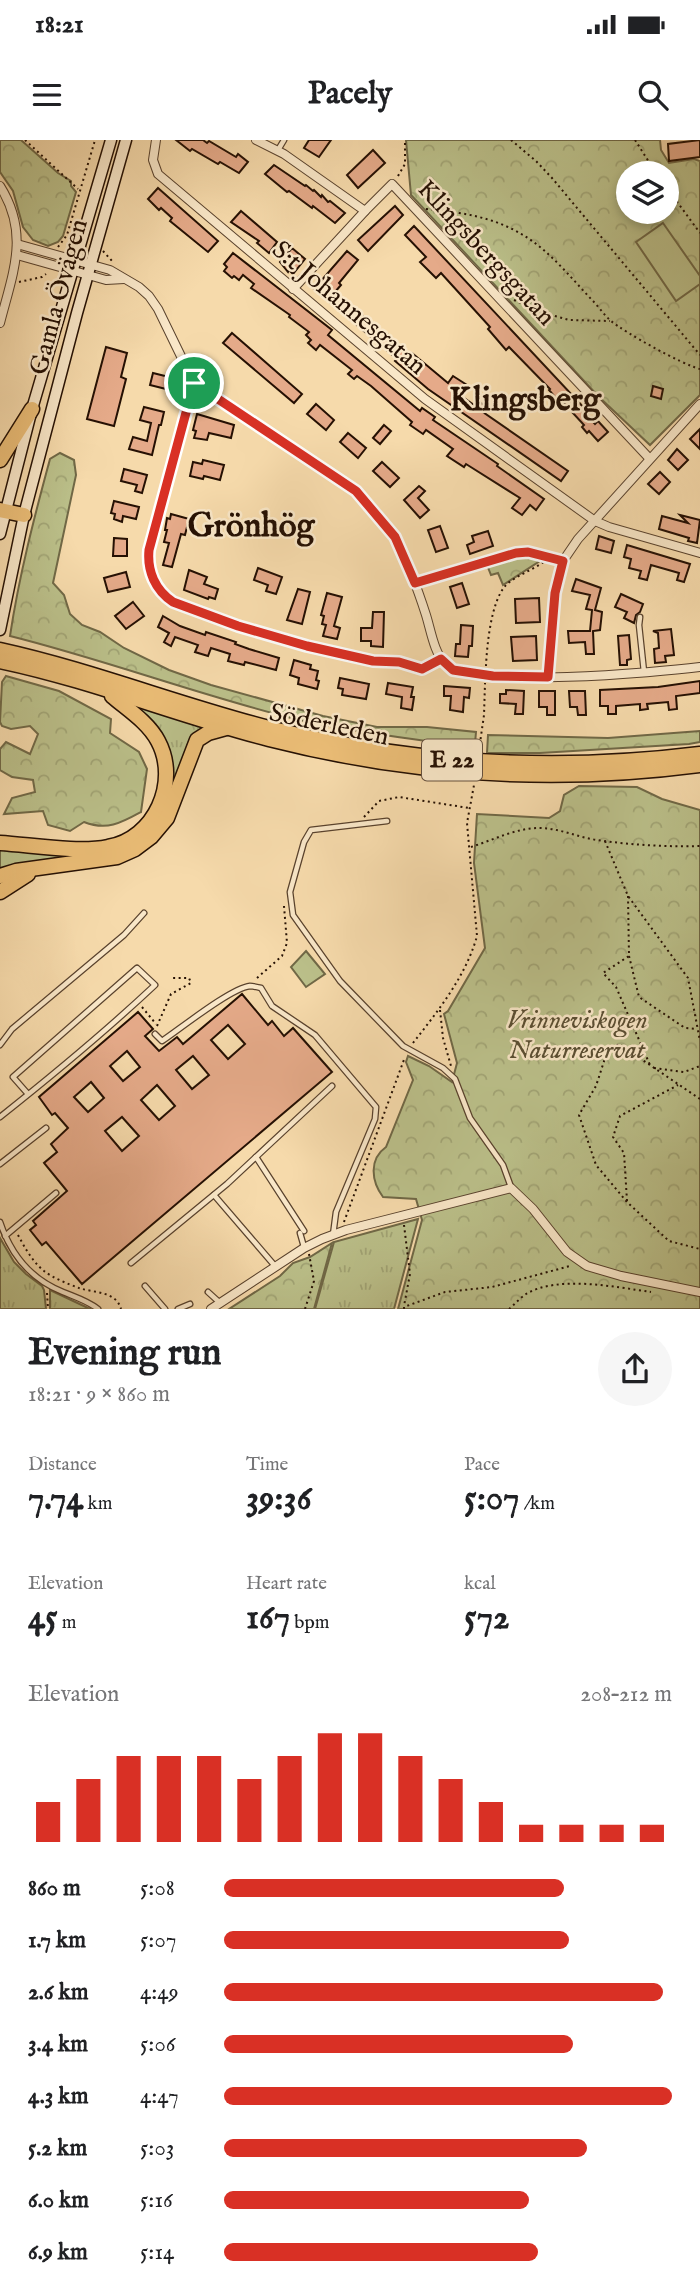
<!DOCTYPE html>
<html lang="en">
<head>
<meta charset="utf-8">
<style>
  body { margin:0; font-family:"IM FELL English",serif; background:#f6f6f6; color:#202124; height:100vh; display:flex; flex-direction:column; font-size:26px; white-space:nowrap }
  * { box-sizing:border-box; margin:0 }
  p { font-size:23px; color:#757577 }
  .icon { flex:none; width:38px; height:38px; fill:none; stroke:currentColor; stroke-width:2; stroke-linecap:round; stroke-linejoin:round }
  .map { position:relative; height:1169px; overflow:hidden }
  .sheet { display:flex; flex-direction:column; background:#fff; flex:1 }
  .sheet>* { flex:none }
  .tools { position:absolute; left:616px; top:21px; display:grid; gap:14px }
  .tools a { display:grid; place-items:center; width:63px; height:63px; border-radius:50%; background:#fff; box-shadow:0 4px 10px #0003; font-size:35px }
  .pin { position:absolute; display:grid; place-items:center; width:60px; height:60px; color:#fff; margin:-30px; border:4px solid #fff; border-radius:50%; box-shadow:0 2px 7px #0007 }
  .round { display:grid; place-items:center; flex:none; width:74px; height:74px; border-radius:37px; background:#f6f6f6 }
  .head { display:flex; align-items:center; justify-content:space-between; height:119px; padding:0 28px }
  h1 { font-size:38px; font-weight:700; line-height:52px }
  .figures { display:grid; grid-template-columns:repeat(3,1fr); gap:10px; height:119px; padding:7px 28px }
  .figures div { display:grid; align-content:center }
  .figures b { font-size:35px; font-weight:700 }
  .figures small { font-size:19px; font-weight:400 }
  .figures p { font-size:19px }
  .chart { height:196px; padding:14px 28px }
  .chart p { display:flex; justify-content:space-between }
  .chart svg { width:100%; height:126px; margin-top:7px; stroke:#d93025; stroke-width:6 }
  ul { padding:0 28px; list-style:none; font-size:23px }
  li { display:grid; grid-template-columns:112px 84px 1fr; align-items:center; height:52px }
  li i { height:18px; border-radius:9px; background:#d93025 }
  .status { display:flex; justify-content:space-between; align-items:center; height:49px; padding:0 35px; background:#fff; direction:ltr }
  .status svg { height:19px; fill:currentColor }
  header { display:flex; justify-content:space-between; align-items:center; height:91px; padding:0 28px; background:#fff; font-size:32px; font-weight:700 }
  .map>svg:first-child { display:block }
  .grass { fill:url(#grass-tufts); stroke:#706846; stroke-width:2 }
  .forest { fill:url(#forest-crowns); stroke:#706846; stroke-width:2; fill-rule:evenodd }
  .garden { fill:#bbc08a; stroke:#706846; stroke-width:2 }
  .building { fill:#e5aa89; stroke:#251003; stroke-width:2; fill-rule:evenodd }
  .lines { fill:none; stroke-linecap:round; stroke-linejoin:round }
  .lane-casing { stroke:#59422d; stroke-width:7 }
  .street-casing { stroke:#59422d; stroke-width:10 }
  .secondary-casing { stroke:#251003; stroke-width:13 }
  .highway-casing { stroke:#251003; stroke-width:17 }
  .path { stroke:#251003; stroke-width:2; stroke-dasharray:2 3.5; stroke-linecap:butt }
  .lane { stroke:#f9e7c8; stroke-width:4.5 }
  .street { stroke:#f9e7c8; stroke-width:8 }
  .secondary { stroke:#f9e7c8; stroke-width:10 }
  .highway { stroke:#ebbd76; stroke-width:14 }
  .route-casing { stroke:#fff; stroke-width:14 }
  .route { stroke:#d93025; stroke-width:9 }
  .labels { text-anchor:middle; dominant-baseline:central; stroke-width:5; stroke-linejoin:round; paint-order:stroke }
  .shield { fill:#f9e7c8; stroke:#65503e; stroke-width:2 }
  .shield-label { font-size:24px; font-weight:bold; fill:#251003 }
  .street-label { font-size:26px; fill:#251003; stroke:#f9e7c8 }
  .park-label { font-size:26px; font-style:italic; fill:#5a4e32; stroke:#f9e7c8 }
  .district-label { font-size:33px; font-weight:bold; fill:#251003; stroke:#f9e7c8 }
</style>
</head>
<body>
<div class="status"><b>18:21</b><svg viewBox="0 0 49 12"><path d="M0 12V9h3v3zM5 12V6h3v6zM10 12V3h3v9zM15 12V0h3v12zM26 1h20v11H26zM47 4h2v5h-2z"/></svg></div>
<header><svg class="icon" aria-label="menu" viewBox="0 0 24 24"><path d="M4 6h16M4 12h16M4 18h16"/></svg>Pacely<svg class="icon" aria-label="search" viewBox="0 0 24 24"><circle cx="10" cy="10" r="6"/><path d="M15 15l6 6"/></svg></header>
<div class="map">
<svg width="700" height="1169" viewBox="0 0 700 1169">
  <defs>
    <pattern id="grass-tufts" width="24" height="20" patternUnits="userSpaceOnUse" patternTransform="scale(1.75)"><rect width="24" height="20" fill="#bbc08a"/><path d="M3 7l-1-3M5 7V3M7 7l1-3M15 17l-1-3M17 17v-4M19 17l1-3" fill="none" stroke="#a1a475"/></pattern>
    <pattern id="forest-crowns" width="20" height="18" patternUnits="userSpaceOnUse" patternTransform="scale(1.75)"><rect width="20" height="18" fill="#bbc08a"/><path d="M2 6a3 3 0 1 1 6 0M12 15a3 3 0 1 1 6 0" fill="none" stroke="#a1a475"/></pattern>
  </defs>
  <rect width="100%" height="100%" fill="#f6daab"/>
  <filter id="stains"><feTurbulence type="fractalNoise" baseFrequency=".00286" numOctaves="4"/><feColorMatrix values="0 0 0 0 .2 0 0 0 0 .09 0 0 0 0 .02 0 0 0 .5 -.17"/></filter>
  <radialGradient id="worn" r=".72"><stop offset=".6" stop-color="#630" stop-opacity="0"/><stop offset="1" stop-color="#630" stop-opacity=".3"/></radialGradient>
  <!-- grass -->
  <g class="grass">
    <path d="M129,564l77,22 -12,8 -5,7c-9,23 -12,49 -24,71 -26,50 -71,41 -118,48 -16,2 -32,6 -47,11v-22c33,1 88,9 118,-1 34,-11 61,-53 52,-90 -5,-23 -22,-40 -41,-54z"/>
    <polygon points="418,1079 394,1169 315,1169 334,1102"/>
    <polygon points="0,1098 14,1122 26,1134 42,1146 44,1150 46,1169 0,1169"/>
    <polygon points="50,1150 88,1168 91,1169 50,1169"/>
  </g>
  <!-- forest -->
  <g class="forest">
    <polygon points="0,0 21,0 58,33 71,41 71,46 76,52 63,96 58,102 48,106 33,100 23,87 13,51 0,32"/>
    <path d="M406,0h254l1,10 8,13 25,-4 6,2v234l-50,50 -51,-48 -188,-202zM628,33h39v39h-39z"/>
    <path d="M60,313l14,7 2,15 -23,108 11,12 6,19 12,11 18,7 24,16 45,22 42,15 112,31 54,11h50l49,5 -2,23 -11,-3 -10,-7c-53,-8 -106,-14 -158,-26 -96,-24 -189,-59 -285,-83 9,-60 24,-118 40,-177z"/>
    <polygon points="528,414 546,417 503,445 498,433 491,435 487,425"/>
    <path d="M6,536l53,15 52,28 -1,14 29,19 8,17 -6,43c-20,11 -34,19 -57,10l-14,9 -22,-6 -5,-14 -39,3 8,-16 23,-6 -2,-12 -21,-3 -12,-7v-21l6,-7 24,12 8,-20 -8,-8 -19,3 -9,-3 -2,-4 2,-40z"/>
    <polygon points="700,591 700,602 689,604 540,613 487,613 488,595 608,598"/>
    <path d="M579,646l58,1 25,12 38,11v499h-302l24,-89 -6,-21 -33,-2c-12,-16 -14,-38 3,-50l27,-67 -7,-18 2,-6 21,10 23,16 5,-19 -13,-49 4,-3 37,-63 -11,-85 3,-49 72,4 11,-7 4,-16z"/>
    <polygon points="332,1103 314,1169 229,1169 280,1136 293,1123 310,1117"/>
  </g>
  <!-- garden -->
  <g class="garden">
    <polygon points="663,83 700,136 700,144 676,161 636,102"/>
    <polygon points="306,811 325,834 306,847 291,827"/>
  </g>
  <!-- building -->
  <g class="building">
    <polygon points="176,0 203,0 207,3 209,1 236,17 238,14 248,22 239,33 220,22 218,24 192,9 190,11"/>
    <polygon points="309,0 331,0 319,17 304,8"/>
    <polygon points="700,0 700,17 669,21 668,4"/>
    <polygon points="373,10 385,23 358,48 347,35"/>
    <polygon points="274,25 305,46 306,45 313,51 314,50 321,57 322,55 328,62 330,61 345,73 335,83 313,66 312,68 289,51 287,52 265,34"/>
    <polygon points="158,48 218,101 208,112 170,81 172,78 161,68 159,70 148,59"/>
    <polygon points="395,66 403,75 368,111 358,100"/>
    <polygon points="241,71 277,102 269,113 257,103 259,101 231,82"/>
    <polygon points="414,86 587,271 585,273 595,284 598,281 608,292 598,301 589,291 587,293 582,287 584,285 561,260 559,262 549,250 550,249 509,207 506,210 488,189 490,187 441,133 436,138 420,122 426,117 405,95"/>
    <polygon points="292,108 305,119 293,134 289,130 288,132 280,122"/>
    <polygon points="347,111 358,120 339,143 341,145 335,152 384,194 385,192 391,197 389,199 410,215 412,213 448,243 453,236 467,245 460,255 474,265 478,261 484,265 480,270 568,331 561,341 428,249 395,221 397,219 314,149"/>
    <polygon points="233,113 332,190 328,195 420,271 422,268 435,277 433,280 498,324 497,326 544,359 536,370 530,365 522,375 512,368 520,358 466,324 464,327 447,316 453,309 426,290 423,294 410,285 412,282 371,246 357,236 354,239 348,234 352,230 320,205 316,210 308,203 311,200 306,195 309,192 289,177 290,175 251,148 254,144 243,135 239,140 234,136 232,138 224,131 227,127 224,124"/>
    <polygon points="232,193 302,254 294,263 223,203"/>
    <polygon points="106,207 127,213 121,237 126,239 114,286 87,279"/>
    <polygon points="153,233 173,238 170,250 150,245"/>
    <polygon points="653,246 663,249 661,259 651,256"/>
    <polygon points="316,264 334,280 326,290 307,274"/>
    <polygon points="144,267 164,272 161,285 159,285 152,315 129,309 133,297 147,301 151,283 140,280"/>
    <polygon points="197,274 234,285 231,298 209,293 207,300 194,298 196,291 193,290"/>
    <polygon points="384,285 391,291 380,304 373,298"/>
    <polygon points="700,289 700,309 690,299"/>
    <polygon points="348,293 366,308 358,318 340,302"/>
    <polygon points="677,309 688,320 678,330 668,320"/>
    <polygon points="203,320 224,325 220,340 204,336 203,339 190,336 193,322 202,324"/>
    <polygon points="382,322 399,338 390,347 373,331"/>
    <polygon points="124,329 147,335 142,353 135,351 137,345 121,341"/>
    <polygon points="660,332 670,342 659,354 648,344"/>
    <polygon points="419,346 425,351 418,358 429,370 420,378 404,360"/>
    <polygon points="114,361 139,367 136,379 123,376 122,382 114,379 115,374 111,373"/>
    <polygon points="171,374 189,379 185,395 181,394 172,427 163,425 169,403 164,402 167,390 165,390 167,378 170,379"/>
    <polygon points="680,375 700,380 697,403 688,401 689,398 659,389 662,376 688,383"/>
    <polygon points="440,386 448,408 436,412 428,390"/>
    <polygon points="488,391 493,406 470,414 467,405 474,402 472,396"/>
    <polygon points="599,396 614,401 611,413 596,409"/>
    <polygon points="114,398 127,399 127,416 113,416"/>
    <polygon points="627,405 690,424 684,442 677,440 679,433 651,425 647,440 639,438 641,431 629,428 631,419 624,417"/>
    <polygon points="258,428 282,437 276,454 266,451 268,445 254,440"/>
    <polygon points="189,430 207,437 204,444 218,449 215,459 209,457 208,459 184,450"/>
    <polygon points="126,432 130,447 108,452 104,438"/>
    <polygon points="576,439 601,448 595,470 602,472 600,490 593,491 594,514 586,514 585,502 569,503 568,491 590,491 592,470 586,469 590,455 572,451"/>
    <polygon points="462,443 469,464 457,468 450,447"/>
    <polygon points="298,449 310,452 302,484 287,480"/>
    <polygon points="327,453 342,457 334,486 340,488 337,499 323,496 326,485 322,484 324,476 321,475"/>
    <polygon points="621,454 643,464 640,472 636,475 634,483 624,478 627,472 615,467"/>
    <polygon points="539,458 540,482 516,483 515,459"/>
    <polygon points="133,462 144,476 126,489 115,476"/>
    <polygon points="373,472 384,472 383,507 371,506 371,501 361,501 361,488 372,488"/>
    <polygon points="163,476 180,486 205,495 206,492 236,502 235,504 249,509 279,518 276,530 245,522 244,525 228,521 230,514 211,508 208,516 195,512 198,505 175,497 171,506 164,502 169,493 158,487"/>
    <polygon points="461,485 473,486 472,506 469,506 468,517 455,516 456,504 460,504"/>
    <polygon points="671,489 674,515 665,516 666,522 655,523 654,509 659,508 658,493 653,491"/>
    <polygon points="629,495 631,519 627,520 627,525 620,525 618,496"/>
    <polygon points="536,496 537,520 513,521 511,497"/>
    <polygon points="294,520 311,525 310,529 318,531 316,540 319,541 317,549 298,544 299,538 290,535"/>
    <polygon points="340,538 369,544 366,559 342,555 343,549 338,548"/>
    <polygon points="700,541 700,553 676,556 677,569 669,570 668,562 647,564 648,569 640,570 640,564 616,566 616,574 608,574 608,566 600,566 600,550 658,547"/>
    <polygon points="388,543 413,547 411,557 414,557 412,570 401,568 402,557 386,554"/>
    <polygon points="444,546 470,548 469,558 464,557 463,572 450,570 451,556 444,556"/>
    <polygon points="506,550 524,551 523,574 515,574 516,564 500,563 500,554 506,554"/>
    <polygon points="539,551 555,551 555,575 547,575 547,567 539,567"/>
    <polygon points="569,551 585,551 586,575 578,575 577,567 570,567"/>
    <path d="M242,854l26,31 4,-4 12,15 9,-8 39,44 -250,212 -36,-42 -4,3 -12,-15 6,-5 -3,-4 34,-30 -23,-28 13,-11 -6,-8 17,-16 -13,-15 -3,2 -13,-18 99,-85 15,17 -8,7 14,15 18,-14 6,7zM228,885l17,19 -17,15 -17,-19zM127,911l13,16 -17,14 -13,-15zM193,916l16,19 -17,14 -16,-19zM91,942l13,16 -16,14 -14,-15zM157,945l18,21 -16,14 -18,-20zM122,977l17,19 -17,15 -17,-20z"/>
  </g>
  <g class="lines">
    <!-- lane casing -->
    <g class="lane-casing">
      <g id="lane">
        <polyline points="278,10 284,0"/>
        <polyline points="640,477 639,485 644,532"/>
        <polyline points="387,681 311,690 304,702 290,752 293,775 340,841 403,906 443,928 455,939 470,978 503,1025 511,1047"/>
        <path d="M155,894l7,7c18,-12 69,-53 88,-55 3,0 7,1 11,2l11,18 43,29 61,72 -1,12 -39,93 -3,23"/>
        <polyline points="0,905 12,889 124,795 144,773"/>
        <path d="M0,977c53,-42 106,-86 155,-132l-18,-17 -124,109 15,17"/>
        <polyline points="256,1017 304,1091"/>
        <polyline points="0,1024 46,988"/>
        <polyline points="214,1055 275,1126"/>
        <path d="M0,1082c11,33 30,57 63,70 12,5 25,9 35,17"/>
        <polyline points="300,1093 304,1107"/>
        <polyline points="5,1096 56,1053"/>
        <polyline points="131,1123 227,1044 332,946"/>
        <polyline points="145,1146 165,1169"/>
        <polyline points="208,1152 219,1162"/>
        <polyline points="178,1169 190,1164"/>
      </g>
    </g>
    <!-- street casing -->
    <g class="street-casing">
      <g id="street">
        <polyline points="156,0 153,20 158,34 425,259 595,381 609,387 700,413"/>
        <polyline points="256,0 284,14 365,71 392,44 649,318"/>
        <path d="M0,46c30,48 13,86 0,137"/>
        <path d="M17,104l93,26 29,17 10,9 9,13 36,74 154,102c43,33 62,80 78,130 5,16 8,38 20,50 25,24 214,7 254,2"/>
        <polyline points="17,115 106,140 124,139"/>
        <polyline points="293,149 365,71"/>
        <path d="M194,243l-45,167c-2,16 2,33 14,45 10,9 26,13 39,18 56,21 113,36 171,48"/>
        <polyline points="548,537 555,453 563,421 578,399 700,264"/>
        <polyline points="211,1169 304,1108 322,1099 346,1090 511,1048 533,1069 567,1112 587,1126 621,1136 700,1152"/>
      </g>
    </g>
    <!-- secondary casing -->
    <g class="secondary-casing">
      <g id="secondary">
        <polyline points="0,394 32,269 111,0"/>
        <polyline points="0,490 24,375 77,173 126,0"/>
      </g>
    </g>
    <!-- highway casing -->
    <g class="highway-casing">
      <g id="highway">
        <polyline points="0,320 32,269"/>
        <polyline points="0,370 24,375"/>
        <path d="M0,510c91,20 179,55 269,78 142,36 286,44 431,26"/>
        <path d="M0,521c91,19 179,55 269,78 141,36 287,45 431,26"/>
        <path d="M0,703c32,2 78,10 108,4 47,-8 72,-65 50,-106 -10,-19 -31,-32 -46,-45"/>
        <polyline points="0,736 16,731 117,717 135,709 151,697 167,678 197,600 208,593 226,588"/>
        <polyline points="0,752 28,734"/>
      </g>
    </g>
    <!-- path -->
    <g class="path">
      <polyline points="25,0 78,49"/>
      <polyline points="511,0 536,21 552,38 700,215"/>
      <polyline points="635,0 656,33"/>
      <polyline points="398,36 405,24 405,0"/>
      <polyline points="667,48 700,93"/>
      <path d="M426,69c34,3 68,8 97,26 27,16 48,43 70,66 6,6 11,14 18,20 13,11 72,44 89,48"/>
      <polyline points="58,107 67,95 95,0"/>
      <polyline points="103,111 113,122"/>
      <polyline points="19,142 42,137 46,134"/>
      <polyline points="514,160 541,172 569,180 610,181"/>
      <polyline points="424,440 516,413 528,412 550,418"/>
      <polyline points="383,521 399,522 422,529 434,522"/>
      <path d="M486,526c1,-21 5,-65 20,-81 11,-10 27,-15 39,-24l6,-2h4"/>
      <polyline points="479,610 484,575 485,543"/>
      <polyline points="364,677 379,661 399,657 469,668"/>
      <polyline points="605,701 628,756 688,838 700,901"/>
      <path d="M471,707c22,-7 45,-19 68,-19 20,0 38,9 58,12 34,5 69,7 103,6"/>
      <polyline points="628,756 629,816 603,833 616,847 650,925"/>
      <polyline points="629,816 639,857 685,888 697,889"/>
      <polyline points="257,838 282,816 287,803 284,766"/>
      <polyline points="142,867 156,884"/>
      <polyline points="440,870 443,898 451,926"/>
      <polyline points="157,886 171,854 191,843 189,838 170,838"/>
      <path d="M413,903c25,-32 53,-67 64,-107l-10,-113 7,-38"/>
      <polyline points="654,928 684,932 700,926"/>
      <polyline points="700,959 619,904 607,912 596,946 579,975 596,1025 627,1062 669,1101 700,1109"/>
      <polyline points="627,1061 624,1013 613,997 620,976 678,945"/>
      <polyline points="344,1082 405,917"/>
      <polyline points="404,1085 410,1134 404,1166"/>
      <path d="M18,1095c7,13 14,26 26,36 9,7 24,13 35,17 15,5 37,3 42,21"/>
      <polyline points="47,1153 48,1169"/>
      <polyline points="305,1169 314,1141 309,1114"/>
      <polyline points="404,1169 404,1167 445,1152 492,1147 570,1126"/>
      <path d="M509,1169c6,-5 11,-11 17,-15 32,-19 89,-7 125,-2"/>
    </g>
    <!-- lane -->
    <use href="#lane" class="lane"/>
    <!-- street -->
    <use href="#street" class="street"/>
    <!-- secondary -->
    <use href="#secondary" class="secondary"/>
    <!-- highway -->
    <use href="#highway" class="highway"/>
  </g>
  <g class="lines">
    <!-- route casing -->
    <g class="route-casing">
      <path id="route" d="M194,243l162,108 39,46 20,46 101,-30 12,-1 35,9 -8,32 -7,84 -55,-1 -40,-6 -12,-11 -19,10 -23,-7 -26,-1 -66,-15 -69,-20 -65,-24c-18,-12 -26,-31 -24,-52z"/>
    </g>
    <!-- route -->
    <use href="#route" class="route"/>
  </g>
  <g class="labels">
    <!-- shield labels -->
    <rect class="shield" x="422" y="599.5" width="60" height="41" rx="5"/>
    <g class="shield-label">
      <text x="452" y="620">E 22</text>
    </g>
    <!-- street labels -->
    <g class="street-label">
      <text transform="translate(486 113) rotate(47)">Klingsbergsgatan</text>
      <text transform="translate(59 157) rotate(-75)">Gamla Övägen</text>
      <text transform="translate(349 168) rotate(40)">S:t Johannesgatan</text>
      <text transform="translate(329 585) rotate(12)">Söderleden</text>
    </g>
    <!-- park labels -->
    <g class="park-label">
      <text x="577" y="880">Vrinneviskogen<tspan x="577" dy="30">Naturreservat</tspan></text>
    </g>
    <!-- district labels -->
    <g class="district-label">
      <text x="525" y="261">Klingsberg</text>
      <text x="251" y="387">Grönhög</text>
    </g>
  </g>
  <rect width="100%" height="100%" filter="url(#stains)"/>
  <rect width="100%" height="100%" fill="url(#worn)"/>
</svg>
<div class="tools">
<a><svg class="icon" aria-label="layers" viewBox="0 0 24 24"><path d="M12 4l9 5-9 5-9-5zM3 14l9 5 9-5"/></svg></a>
</div>
<div class="pin" style="left:194px;top:243px;background:#1e9e55"><svg class="icon" aria-label="arrive" viewBox="0 0 24 24"><path d="M6 21V4h12l-3 4 3 4H6"/></svg></div>
</div>
<section class="sheet">
<div class="head"><div><h1>Evening run</h1><p>18:21 · 9 × 860 m</p></div><a class="round"><svg class="icon" aria-label="share" viewBox="0 0 24 24"><path d="M12 15V3M7 8l5-5 5 5M5 13v7h14v-7"/></svg></a></div>
<div class="figures">
<div><p>Distance</p><b>7.74<small> km</small></b></div>
<div><p>Time</p><b>39:36</b></div>
<div><p>Pace</p><b>5:07<small> /km</small></b></div>
</div>
<div class="figures">
<div><p>Elevation</p><b>45<small> m</small></b></div>
<div><p>Heart rate</p><b>167<small> bpm</small></b></div>
<div><p>kcal</p><b>572</b></div>
</div>
<div class="chart"><p><span>Elevation</span>208–212 m</p>
<svg viewBox="0 0 160 44" preserveAspectRatio="none"><path d="M5 44V30M15 44V22M25 44V14M35 44V14M45 44V14M55 44V22M65 44V14M75 44V6M85 44V6M95 44V14M105 44V22M115 44V30M125 44V38M135 44V38M145 44V38M155 44V38"/></svg>
</div>
<ul>
<li><b>860 m</b>5:08<i style="width:76%"></i></li>
<li><b>1.7 km</b>5:07<i style="width:77%"></i></li>
<li><b>2.6 km</b>4:49<i style="width:98%"></i></li>
<li><b>3.4 km</b>5:06<i style="width:78%"></i></li>
<li><b>4.3 km</b>4:47<i style="width:100%"></i></li>
<li><b>5.2 km</b>5:03<i style="width:81%"></i></li>
<li><b>6.0 km</b>5:16<i style="width:68%"></i></li>
<li><b>6.9 km</b>5:14<i style="width:70%"></i></li>
</ul>
</section>
</body>
</html>
